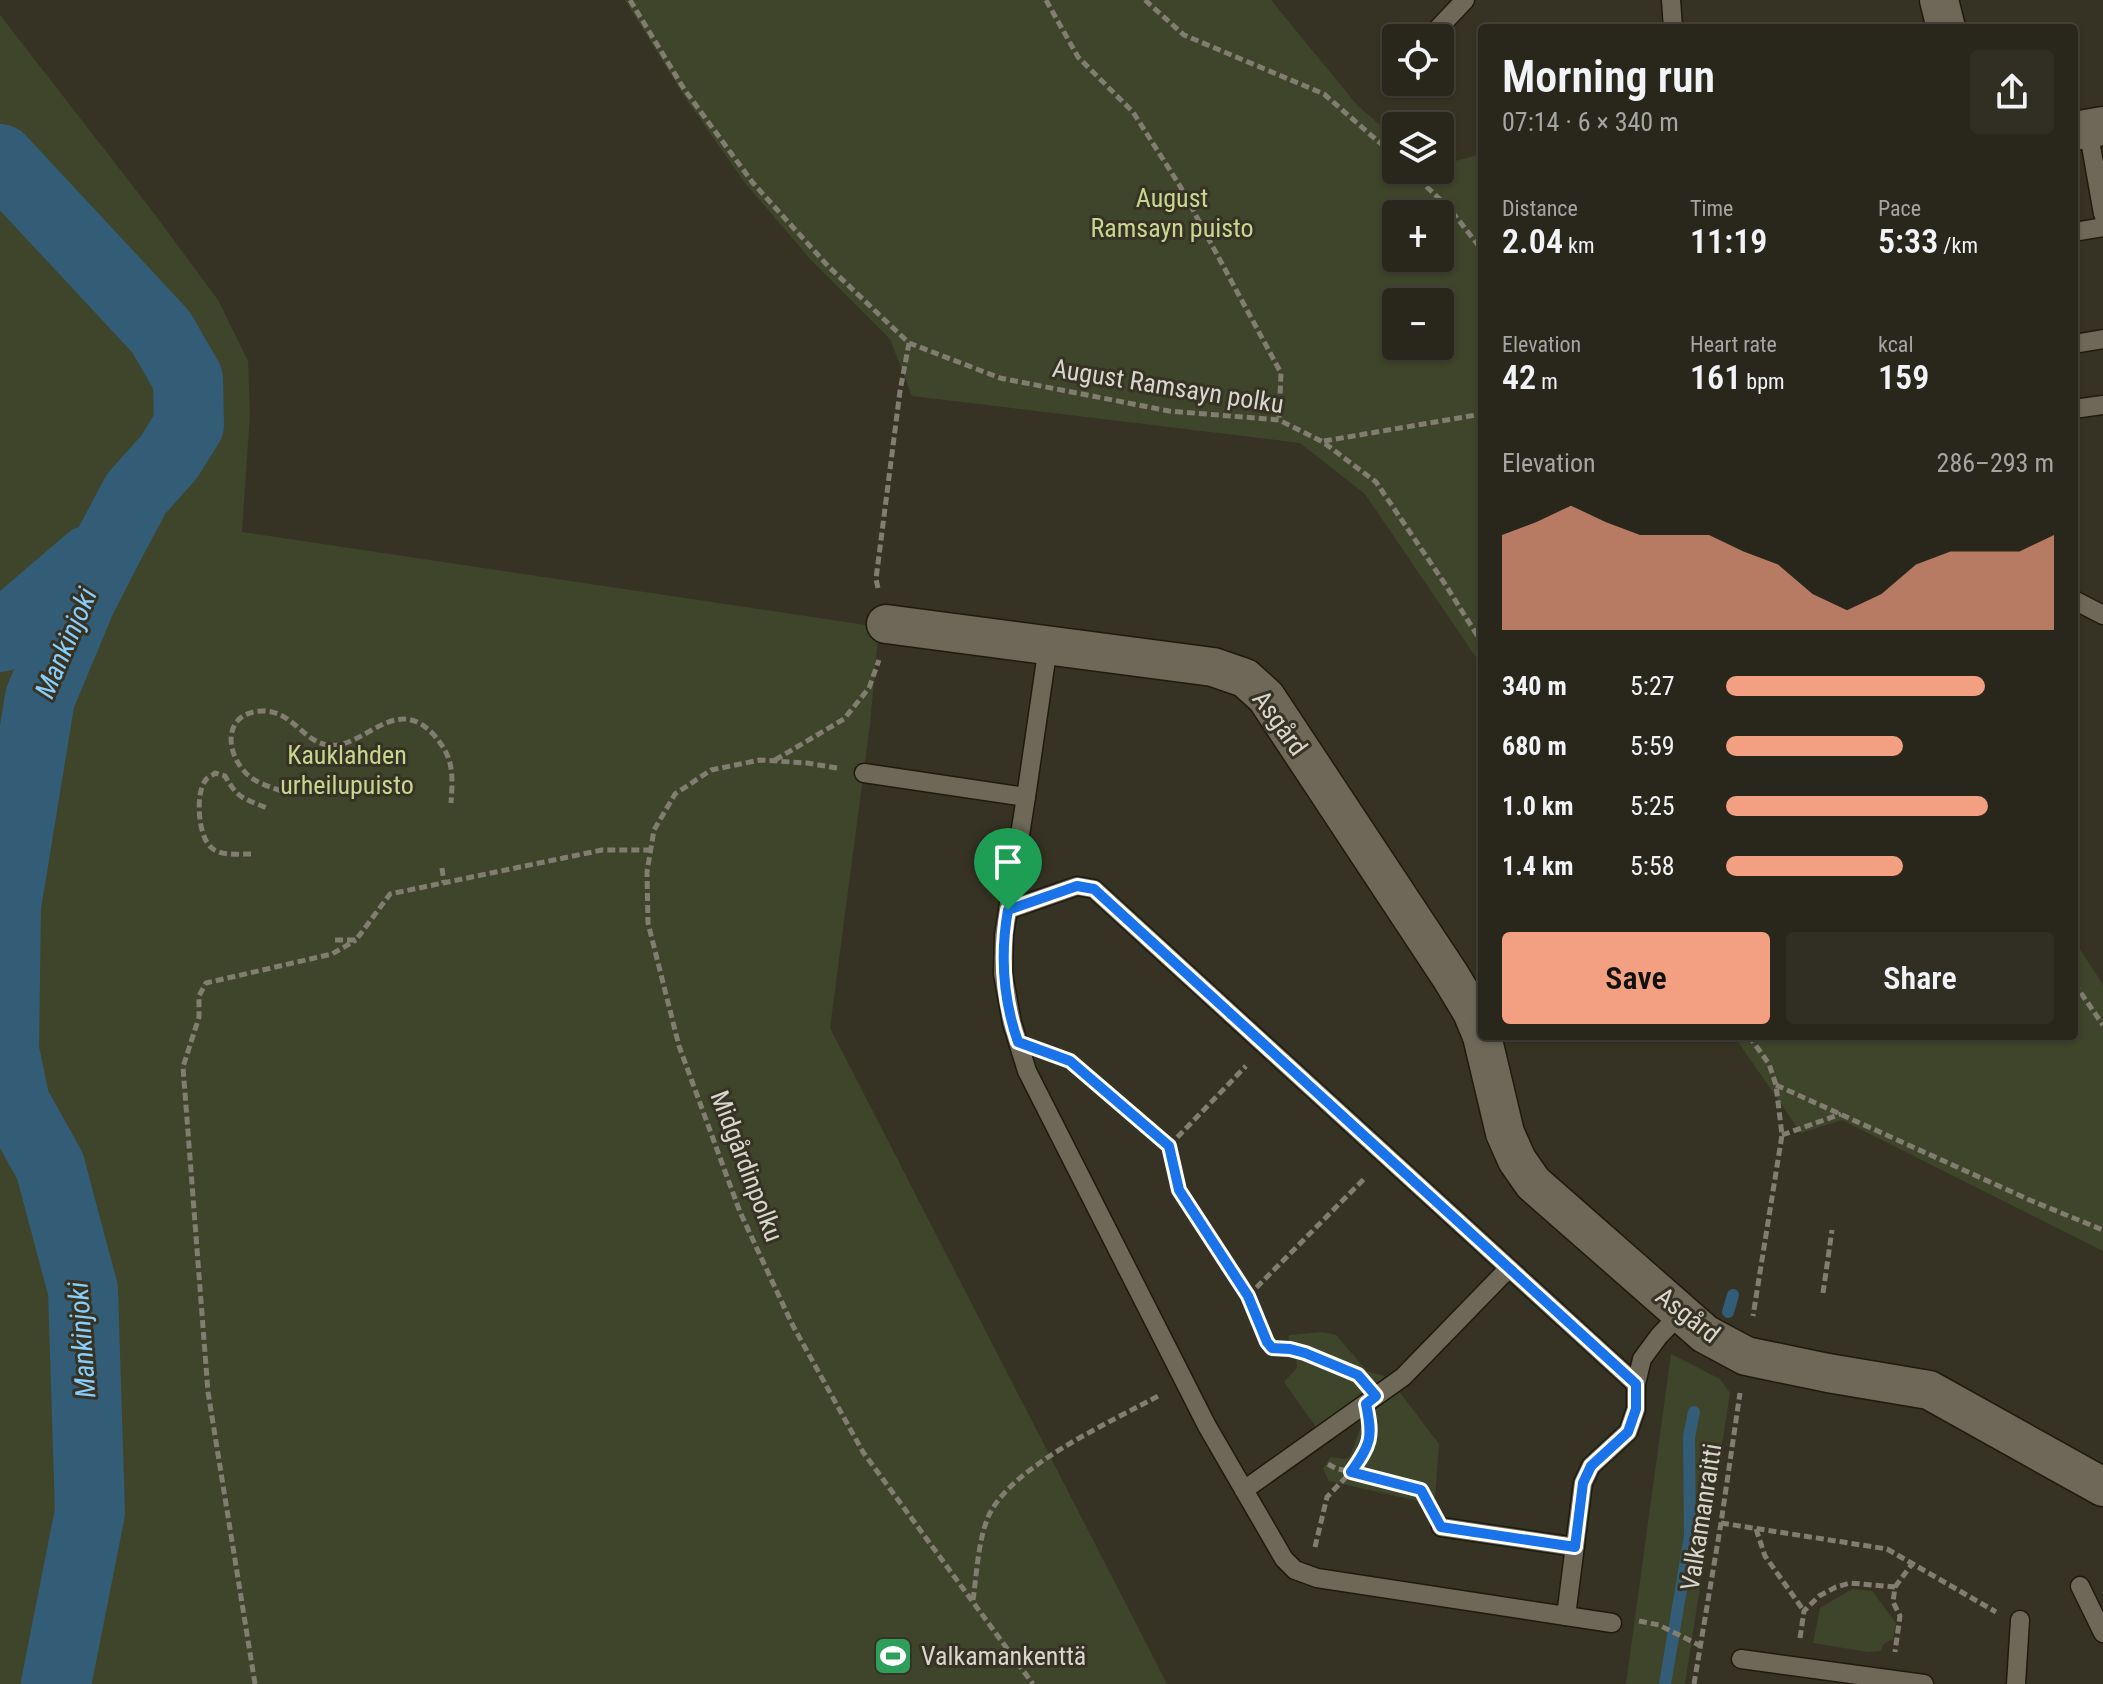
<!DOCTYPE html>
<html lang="en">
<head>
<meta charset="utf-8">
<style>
  body { margin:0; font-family:"Roboto Condensed",sans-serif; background:#312e24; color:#f1f3f6; height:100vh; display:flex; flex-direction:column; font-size:30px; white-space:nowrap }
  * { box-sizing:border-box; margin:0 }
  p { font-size:26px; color:#a5a5a3 }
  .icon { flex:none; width:44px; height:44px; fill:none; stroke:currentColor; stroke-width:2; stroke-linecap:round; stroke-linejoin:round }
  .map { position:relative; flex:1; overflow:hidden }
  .panel { position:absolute; left:1478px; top:24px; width:600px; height:1016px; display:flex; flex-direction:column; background:#29261b; border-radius:8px; box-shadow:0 2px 6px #0004,0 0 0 2px #45433a }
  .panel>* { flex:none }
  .controls { position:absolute; left:1382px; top:24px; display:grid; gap:16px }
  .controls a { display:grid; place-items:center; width:72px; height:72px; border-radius:8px; background:#29261b; box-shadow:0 2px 6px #0004,0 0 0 2px #45433a; font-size:40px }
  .pin { position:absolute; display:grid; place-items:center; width:68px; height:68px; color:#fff; margin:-82px -34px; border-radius:50% 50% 50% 0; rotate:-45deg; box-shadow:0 0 8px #0007 }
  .pin .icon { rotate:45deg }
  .round { display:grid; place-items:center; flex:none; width:84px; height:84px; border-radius:8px; background:#312e24 }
  .head { display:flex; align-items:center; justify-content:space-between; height:136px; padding:0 24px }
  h1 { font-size:44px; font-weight:600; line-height:60px }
  .stats { display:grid; grid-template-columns:repeat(3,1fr); gap:12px; height:136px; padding:8px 24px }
  .stats div { display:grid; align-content:center }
  .stats b { font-size:34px; font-weight:600 }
  .stats small { font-size:22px; font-weight:400 }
  .stats p { font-size:22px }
  .chart { height:224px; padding:16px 24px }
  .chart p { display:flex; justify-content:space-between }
  .chart svg { width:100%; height:144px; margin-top:8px; fill:#f2a081; opacity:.7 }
  .action { display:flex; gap:16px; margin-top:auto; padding:16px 24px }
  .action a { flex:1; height:92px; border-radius:8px; background:#f2a081; color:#111; font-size:32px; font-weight:600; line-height:92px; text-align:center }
  .action a+a { background:#312e24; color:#f1f3f6 }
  ul { padding:0 24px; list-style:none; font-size:26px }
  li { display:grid; grid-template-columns:128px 96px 1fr; align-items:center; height:60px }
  li i { height:20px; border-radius:10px; background:#f2a081 }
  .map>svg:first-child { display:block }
  .green { fill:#3f452a; fill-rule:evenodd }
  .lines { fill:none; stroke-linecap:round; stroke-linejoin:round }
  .stream { stroke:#335d77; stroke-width:12 }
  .river { stroke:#335d77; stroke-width:70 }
  .lane-casing { stroke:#1e1a0d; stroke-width:21 }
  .street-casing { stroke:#1e1a0d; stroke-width:41 }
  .path { stroke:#817d71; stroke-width:5; stroke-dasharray:8 4; stroke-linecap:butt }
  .lane { stroke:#6d6858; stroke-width:18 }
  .street { stroke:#6d6858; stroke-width:38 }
  .route-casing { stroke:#fff; stroke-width:16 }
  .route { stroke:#1a73e8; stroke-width:10 }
  .labels { text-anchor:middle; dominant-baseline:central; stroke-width:6; stroke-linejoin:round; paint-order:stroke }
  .park-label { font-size:26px; fill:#c8d790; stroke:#373324 }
  .street-label { font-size:26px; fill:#d8d6cd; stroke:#373324 }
  .poi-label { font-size:26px; fill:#d8d6cd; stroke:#373324; text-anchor:start }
  .water-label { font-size:28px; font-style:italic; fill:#89cefa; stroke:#373324 }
</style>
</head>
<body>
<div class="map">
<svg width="2103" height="1684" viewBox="0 0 2103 1684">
  <rect width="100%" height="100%" fill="#373324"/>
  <!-- green -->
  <g class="green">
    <path d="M625,0h646l86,105 39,34v31h44v-5l42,-11v512l-117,-172 -65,-51 -388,-47 -22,-57 -79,-79 -66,-77 -61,-87zM1396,214h44v44h-44zM1396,302h44v44h-44z"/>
    <polygon points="0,15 153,212 218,300 248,361 250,414 242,532 879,627 870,724 830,1028 1167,1684 0,1684"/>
    <polygon points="2074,940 2103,985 2103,1251 1842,1120 1801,1133 1734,1036 2074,1036"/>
    <polygon points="1322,1332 1336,1335 1367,1371 1384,1376 1383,1381 1316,1427 1284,1382 1297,1368 1296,1357 1289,1355 1289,1335"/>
    <polygon points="1671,1354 1720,1379 1730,1393 1685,1684 1626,1684"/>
    <polygon points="1398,1390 1439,1444 1435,1497 1423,1502 1329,1481 1323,1469 1331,1457 1345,1459 1350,1456 1362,1424 1359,1417"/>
    <polygon points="1852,1589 1872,1591 1896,1623 1893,1639 1884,1644 1880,1651 1868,1652 1813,1643 1820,1608"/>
  </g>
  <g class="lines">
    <!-- stream -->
    <g class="stream">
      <polyline points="1728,1312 1733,1295"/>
      <polyline points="1665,1684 1690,1536 1689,1437 1694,1412"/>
    </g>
    <!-- river -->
    <g class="river">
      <polyline points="0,159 161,332 188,379 189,425 169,457 136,494 110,543 80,602 40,698 6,906 4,1050 15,1103 50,1166 83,1290 90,1512 56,1684"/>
      <polyline points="0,637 90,560"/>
    </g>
    <!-- lane casing -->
    <g class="lane-casing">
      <g id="lane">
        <polyline points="1671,0 1673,28"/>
        <polyline points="1429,38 1465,0"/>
        <polyline points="2088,129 2103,214"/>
        <polyline points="2074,232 2103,227"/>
        <polyline points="2074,344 2103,339"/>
        <polyline points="2074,409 2103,405"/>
        <polyline points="2074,600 2103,615"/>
        <polyline points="864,773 1026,797 1048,646"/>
        <polyline points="1026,797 1004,935 1003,974 1012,1023 1027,1071 1207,1426 1284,1559 1295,1570 1317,1578 1566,1616 1583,1483 1591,1466 1628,1432 1636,1409 1636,1384 1642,1359 1659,1336 1681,1313"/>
        <polyline points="1008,910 1077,886 1094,889 1636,1384"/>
        <polyline points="1244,1490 1403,1377 1509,1268"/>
        <polyline points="1441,1527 1575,1547"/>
        <polyline points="2080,1586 2103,1633"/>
        <polyline points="1566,1616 1612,1623"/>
        <polyline points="1741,1659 1924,1684"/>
        <polyline points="2016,1684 2020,1620"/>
      </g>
    </g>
    <!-- street casing -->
    <g class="street-casing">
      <g id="street">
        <polyline points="1939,0 1946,28"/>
        <polyline points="2074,131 2103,126"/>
        <polyline points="886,624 1213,667 1245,678 1266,697 1451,977 1472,1012 1482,1036"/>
        <polyline points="1482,1036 1505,1133 1517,1160 1533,1183 1705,1334 1746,1356 1828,1373 1929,1390 2103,1487"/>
      </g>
    </g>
    <!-- path -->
    <g class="path">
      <polyline points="630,0 684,89 753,183 828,266 909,343 1000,378 1169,411 1279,420 1323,442 1376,482 1445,584 1482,643"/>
      <polyline points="1046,0 1078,57 1133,112 1180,186 1281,373 1279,420"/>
      <polyline points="1145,0 1184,35 1324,94 1396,157"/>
      <polyline points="1409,170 1450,209 1482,250"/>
      <polyline points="1324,441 1482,414"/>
      <polyline points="878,588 876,579 900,391 909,343"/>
      <polyline points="775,760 844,719 869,688 879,660"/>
      <polyline points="837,768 807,763 760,760 711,770 675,794 654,830 647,872 648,923 679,1046 740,1212 792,1324 863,1452 1033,1684"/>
      <path d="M281,791c-13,-5 -28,-9 -37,-20 -21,-24 -18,-61 21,-60 29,2 39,31 63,34 36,5 67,-53 106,-10 20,23 19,39 17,68"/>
      <path d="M251,854c-11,0 -28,2 -38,-5 -15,-10 -18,-54 -8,-68 2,-4 7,-5 10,-8l10,3c13,23 18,22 42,32"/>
      <polyline points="442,868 444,883"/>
      <polyline points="335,940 356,940 390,894 602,850 651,850"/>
      <polyline points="2074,983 2103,1025"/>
      <polyline points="1749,1036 1769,1064 1776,1085 1782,1135 1753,1316"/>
      <path d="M1053,1055l17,6 99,85 10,44 69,106 19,46 5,6c31,2 59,15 87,27"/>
      <polyline points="1776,1085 2032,1201 2103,1230"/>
      <polyline points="1782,1135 1841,1114"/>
      <polyline points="1169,1146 1246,1066"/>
      <polyline points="1823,1293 1832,1230"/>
      <polyline points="1248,1296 1366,1177"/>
      <polyline points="1328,1464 1335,1468 1421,1490 1429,1504"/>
      <polyline points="1721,1523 1887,1549 1996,1612"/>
      <polyline points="1756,1529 1765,1556 1804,1611"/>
      <polyline points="1315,1547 1327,1497 1351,1472 1366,1452 1369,1437"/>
      <polyline points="1895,1587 1912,1564"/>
      <path d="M973,1600c4,-28 5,-60 16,-85 24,-50 122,-93 171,-120"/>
      <polyline points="1639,1621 1659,1625 1701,1646"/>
      <polyline points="1800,1638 1804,1611 1819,1596 1836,1587 1850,1583 1895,1587 1893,1602 1900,1616 1895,1652"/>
      <polyline points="255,1684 208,1392 183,1067 199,1017 199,996 206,983 332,954 356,940"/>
      <polyline points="1694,1684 1721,1523 1740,1393"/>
    </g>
    <!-- lane -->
    <use href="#lane" class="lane"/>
    <!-- street -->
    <use href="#street" class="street"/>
  </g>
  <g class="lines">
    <!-- route casing -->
    <g class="route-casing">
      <path id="route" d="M1077,886l17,3 542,495v25l-8,23 -37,34 -8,17 -8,64 -134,-20 -20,-37 -70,-18c20,-28 22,-34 15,-68l10,-8 -18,-21 -53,-22 -15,-4 -18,-1 -5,-6 -19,-46 -69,-106 -10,-44 -99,-85 -52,-19c-15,-43 -18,-87 -10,-132z"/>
    </g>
    <!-- route -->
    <use href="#route" class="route"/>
  </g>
  <!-- icons -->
  <defs>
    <g id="stadium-square" transform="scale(2)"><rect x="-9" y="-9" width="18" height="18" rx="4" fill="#2e9e5b" stroke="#373324"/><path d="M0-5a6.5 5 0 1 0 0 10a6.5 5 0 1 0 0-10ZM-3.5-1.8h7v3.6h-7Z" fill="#fff"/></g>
  </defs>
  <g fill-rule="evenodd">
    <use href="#stadium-square" x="893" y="1656"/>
  </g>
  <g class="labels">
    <!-- park labels -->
    <g class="park-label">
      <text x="1172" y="198">August<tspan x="1172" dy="30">Ramsayn puisto</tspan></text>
      <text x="347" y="755">Kauklahden<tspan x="347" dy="30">urheilupuisto</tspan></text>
    </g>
    <!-- street labels -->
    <g class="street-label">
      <text transform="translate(1168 386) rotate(9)">August Ramsayn polku</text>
      <text transform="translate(1280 723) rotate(54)">Asgård</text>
      <text transform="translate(747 1166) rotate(69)">Midgårdinpolku</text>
      <text transform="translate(1688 1315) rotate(38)">Asgård</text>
      <text transform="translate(1701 1517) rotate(-81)">Valkamanraitti</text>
    </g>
    <!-- poi labels -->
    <g class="poi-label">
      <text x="921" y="1656">Valkamankenttä</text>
    </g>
    <!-- water labels -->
    <g class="water-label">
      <text transform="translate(66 643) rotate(-67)">Mankinjoki</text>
      <text transform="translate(82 1340) rotate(-94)">Mankinjoki</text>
    </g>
  </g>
</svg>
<div class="controls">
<a><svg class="icon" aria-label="locate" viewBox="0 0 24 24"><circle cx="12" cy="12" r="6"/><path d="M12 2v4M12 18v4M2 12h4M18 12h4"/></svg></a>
<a><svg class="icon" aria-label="layers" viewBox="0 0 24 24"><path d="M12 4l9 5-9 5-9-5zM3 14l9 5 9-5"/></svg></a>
<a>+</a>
<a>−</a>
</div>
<div class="pin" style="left:1008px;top:910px;background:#1e9e55"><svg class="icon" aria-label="arrive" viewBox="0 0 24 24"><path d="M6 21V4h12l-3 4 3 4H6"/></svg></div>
<section class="panel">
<div class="head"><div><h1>Morning run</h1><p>07:14 · 6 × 340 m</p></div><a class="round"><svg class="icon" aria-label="share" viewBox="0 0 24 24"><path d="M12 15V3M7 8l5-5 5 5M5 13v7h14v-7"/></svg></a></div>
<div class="stats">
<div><p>Distance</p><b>2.04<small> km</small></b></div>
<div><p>Time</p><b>11:19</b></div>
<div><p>Pace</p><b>5:33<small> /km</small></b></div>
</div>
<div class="stats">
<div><p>Elevation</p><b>42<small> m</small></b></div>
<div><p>Heart rate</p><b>161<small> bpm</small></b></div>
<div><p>kcal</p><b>159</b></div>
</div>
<div class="chart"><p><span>Elevation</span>286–293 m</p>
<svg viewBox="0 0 160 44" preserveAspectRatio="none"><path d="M0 44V15L10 11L20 6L30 11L40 15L50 15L60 15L70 20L80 24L90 33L100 38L110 33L120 24L130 20L140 20L150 20L160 15V44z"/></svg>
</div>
<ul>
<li><b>340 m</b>5:27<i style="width:79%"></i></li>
<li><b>680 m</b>5:59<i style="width:54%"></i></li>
<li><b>1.0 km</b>5:25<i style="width:80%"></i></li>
<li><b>1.4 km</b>5:58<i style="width:54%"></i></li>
</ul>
<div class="action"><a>Save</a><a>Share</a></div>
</section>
</div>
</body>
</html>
